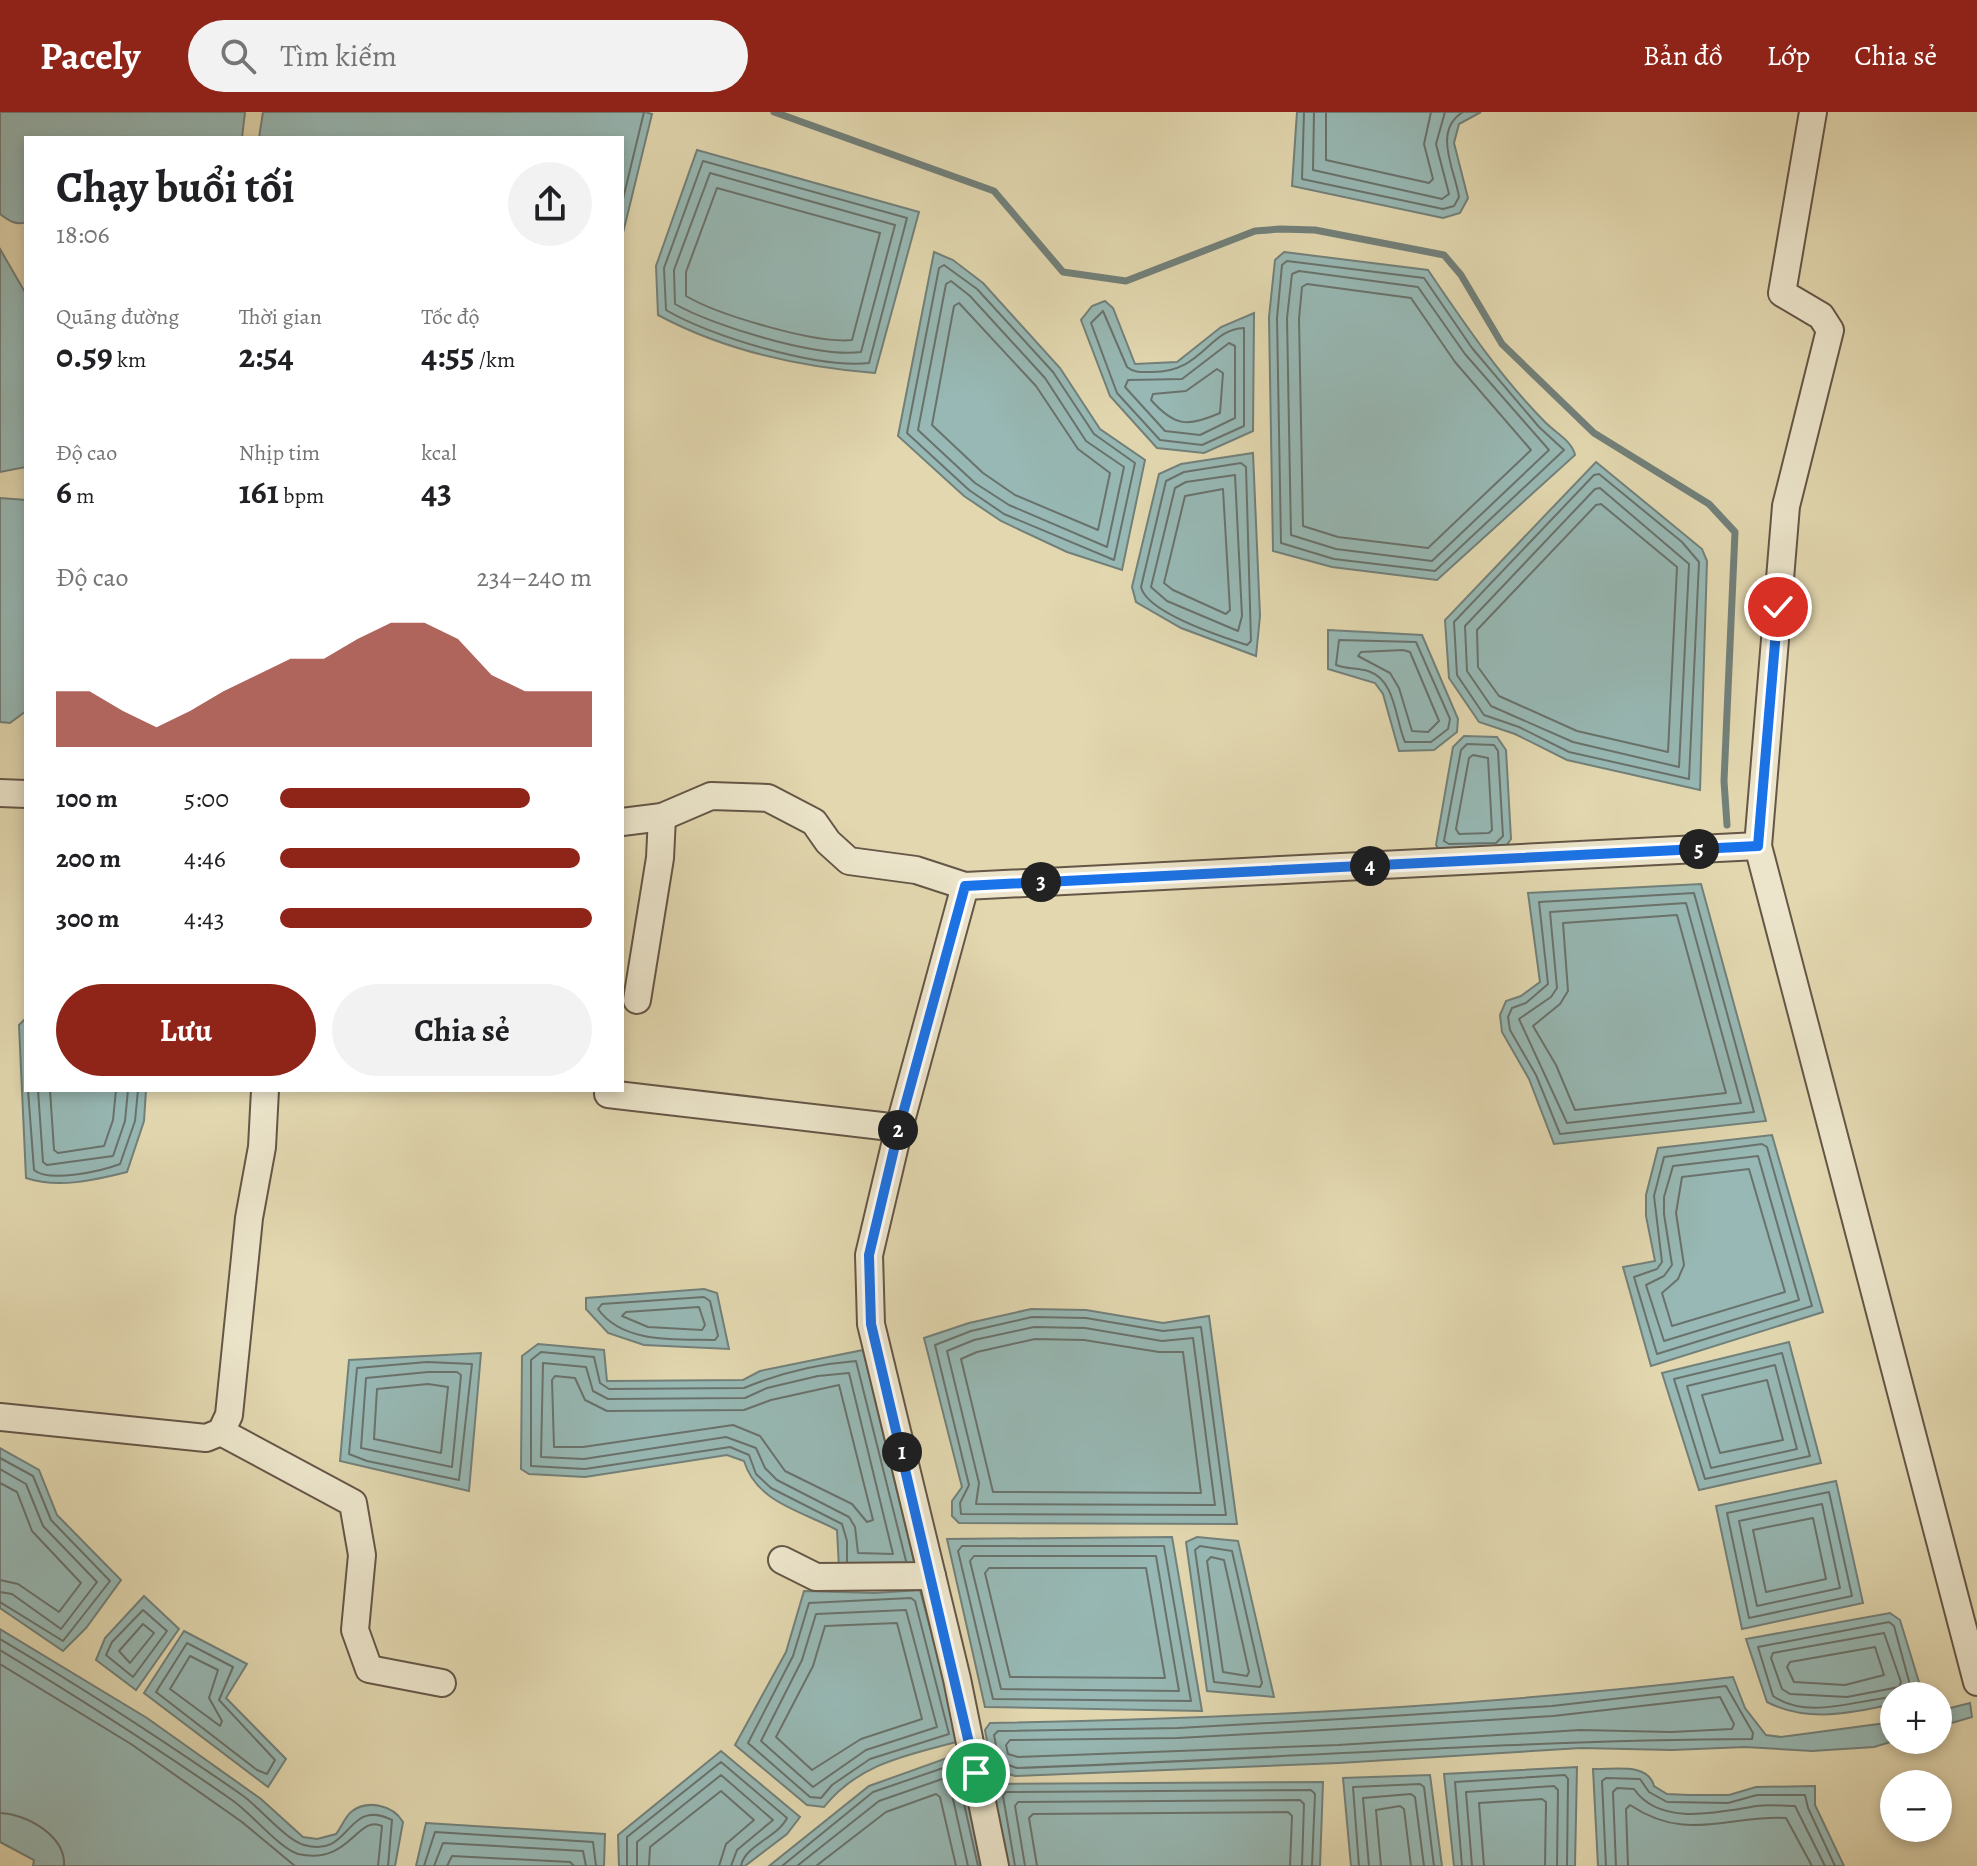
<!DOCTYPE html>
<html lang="vi">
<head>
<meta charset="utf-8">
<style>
  body { margin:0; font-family:Alegreya,serif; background:#f2f2f2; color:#202124; height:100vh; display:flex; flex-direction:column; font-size:30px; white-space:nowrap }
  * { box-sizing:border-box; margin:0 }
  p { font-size:26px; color:#757577 }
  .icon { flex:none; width:44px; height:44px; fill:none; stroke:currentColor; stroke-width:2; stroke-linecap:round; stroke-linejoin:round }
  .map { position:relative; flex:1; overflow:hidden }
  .sheet { position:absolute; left:24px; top:24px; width:600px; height:956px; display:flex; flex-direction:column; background:#fff; border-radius:0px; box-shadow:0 4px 12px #0003 }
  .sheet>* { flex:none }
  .fabs { position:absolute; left:1880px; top:1570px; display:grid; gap:16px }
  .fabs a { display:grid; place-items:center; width:72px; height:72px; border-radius:50%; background:#fff; box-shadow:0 4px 12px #0003; font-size:40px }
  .pin { position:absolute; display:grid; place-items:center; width:68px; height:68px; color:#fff; margin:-34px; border:4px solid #fff; border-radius:50%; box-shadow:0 2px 8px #0007 }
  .km { position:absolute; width:40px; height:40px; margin:-20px; border-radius:50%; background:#222; color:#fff; font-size:22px; line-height:40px; text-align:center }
  .round { display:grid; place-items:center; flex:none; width:84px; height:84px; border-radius:42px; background:#f2f2f2 }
  .head { display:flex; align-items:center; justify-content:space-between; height:136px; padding:0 32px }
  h1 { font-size:44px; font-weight:600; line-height:60px }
  .stats { display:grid; grid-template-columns:repeat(3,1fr); gap:12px; height:136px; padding:8px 32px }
  .stats div { display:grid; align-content:center }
  .stats b { font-size:34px; font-weight:600 }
  .stats small { font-size:22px; font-weight:400 }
  .stats p { font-size:22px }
  .chart { height:224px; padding:16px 32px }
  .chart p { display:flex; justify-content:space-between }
  .chart svg { width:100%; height:144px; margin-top:8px; fill:#8f2418; opacity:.7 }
  .button { display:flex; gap:16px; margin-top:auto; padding:16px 32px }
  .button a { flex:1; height:92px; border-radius:48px; background:#8f2418; color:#fff; font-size:32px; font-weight:600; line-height:92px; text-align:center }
  .button a+a { background:#f2f2f2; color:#202124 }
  ul { padding:0 32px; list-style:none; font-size:26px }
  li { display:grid; grid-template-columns:128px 96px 1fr; align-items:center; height:60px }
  li i { height:20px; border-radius:10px; background:#8f2418 }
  header { display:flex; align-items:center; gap:48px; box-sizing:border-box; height:112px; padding:0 40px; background:#8f2418; color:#fff }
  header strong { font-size:38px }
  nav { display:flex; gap:44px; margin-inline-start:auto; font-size:28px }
  .search { width:560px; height:72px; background:#f2f2f2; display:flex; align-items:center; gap:20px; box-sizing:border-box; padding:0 28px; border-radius:44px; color:#757577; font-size:30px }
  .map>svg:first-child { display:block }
  .water { fill:#97b8b4; stroke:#72807a; stroke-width:2 }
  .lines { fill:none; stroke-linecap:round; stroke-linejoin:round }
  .shore { stroke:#69726c; stroke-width:2 }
  .stream { stroke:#72807a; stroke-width:7 }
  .street-casing { stroke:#655647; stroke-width:30 }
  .street { stroke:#ece5cb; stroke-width:26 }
  .route-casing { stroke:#fff; stroke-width:16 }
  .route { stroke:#1a73e8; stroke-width:10 }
</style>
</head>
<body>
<header>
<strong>Pacely</strong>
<div class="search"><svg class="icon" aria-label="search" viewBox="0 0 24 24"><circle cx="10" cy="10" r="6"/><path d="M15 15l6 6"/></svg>Tìm kiếm</div>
<nav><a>Bản đồ</a><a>Lớp</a><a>Chia sẻ</a></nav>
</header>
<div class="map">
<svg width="1977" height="1754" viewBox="0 0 1977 1754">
  <rect width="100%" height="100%" fill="#e2d7af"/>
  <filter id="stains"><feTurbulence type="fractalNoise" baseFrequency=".0025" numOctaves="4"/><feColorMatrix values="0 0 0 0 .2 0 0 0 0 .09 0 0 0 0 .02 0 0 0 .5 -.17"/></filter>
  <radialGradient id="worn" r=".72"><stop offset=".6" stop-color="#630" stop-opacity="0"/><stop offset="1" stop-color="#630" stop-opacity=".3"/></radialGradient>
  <!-- water -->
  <g class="water">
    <path d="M0,0h245l-3,26h-216v84c-10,4 -18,-2 -26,-8z"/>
    <polygon points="263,0 645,0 652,2 622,125 622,26 259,26"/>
    <polygon points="1297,0 1481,0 1459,12 1454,31 1468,86 1460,101 1443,106 1292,74"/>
    <path d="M697,38l222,62 -44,161c-75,-6 -150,-22 -217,-58l-2,-49z"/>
    <polygon points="0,137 26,182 26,355 0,360"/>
    <polygon points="934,140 953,148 983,171 1060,256 1100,317 1145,348 1122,458 1067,440 1001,409 964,384 898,324"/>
    <path d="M1284,140l144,18c36,53 73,108 118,153 10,10 26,18 29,32l-138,125 -105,-13 -59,-16 -4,-234 6,-57z"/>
    <polygon points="1105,189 1113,196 1135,252 1177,250 1221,215 1254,201 1253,319 1204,341 1157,336 1110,284 1081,208 1092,194"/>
    <polygon points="1253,341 1260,504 1256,544 1181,516 1136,490 1132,475 1159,362 1181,352"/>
    <polygon points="1596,350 1702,437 1707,449 1700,678 1567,648 1515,622 1479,610 1449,566 1445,508"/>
    <polygon points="0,386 26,388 26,599 10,611 0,610"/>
    <polygon points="1328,518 1422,523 1458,607 1457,620 1434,638 1399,639 1383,582 1375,571 1328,557"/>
    <polygon points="1464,624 1497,625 1506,638 1511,727 1506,734 1439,738 1436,733 1453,635"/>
    <polygon points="1701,772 1766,1009 1554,1032 1529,967 1502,920 1500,903 1506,889 1521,884 1540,870 1528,781"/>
    <path d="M26,906v72h120l-2,31 -17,51c-32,8 -69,17 -101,6l-7,-153z"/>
    <polygon points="1772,1023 1823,1200 1651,1254 1623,1155 1655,1149 1646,1104 1646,1083 1658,1036"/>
    <polygon points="704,1177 717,1181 729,1237 644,1233 608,1221 586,1197 586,1186"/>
    <polygon points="1031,1197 1086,1198 1163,1211 1209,1204 1237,1412 959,1411 952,1404 952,1389 962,1375 924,1226 969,1211"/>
    <polygon points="1789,1230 1821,1351 1699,1378 1662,1261"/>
    <path d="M538,1232l66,6 3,31 136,-1 17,-9 103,-21 54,224 -78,-6 -2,-38c-35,-19 -80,-27 -93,-69l-17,-6 -142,22 -56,-3 -8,-5 1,-113z"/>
    <polygon points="481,1241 469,1379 340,1349 349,1248"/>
    <polygon points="0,1336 39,1358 57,1403 121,1468 86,1516 63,1539 0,1496"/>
    <polygon points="1836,1369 1863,1491 1742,1517 1716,1394"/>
    <polygon points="1172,1425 1202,1599 985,1595 947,1427"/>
    <polygon points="1197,1425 1238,1429 1274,1585 1207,1579 1186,1430"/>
    <path d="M920,1478l40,151c-52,14 -101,22 -136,66l-17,-2 -72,-60 51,-93 18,-61 71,2z"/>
    <polygon points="144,1484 179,1517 136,1578 96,1548 105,1526"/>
    <path d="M1890,1501l10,7 22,72 -4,4h-24v8c-42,9 -87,19 -127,-2l-21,-63z"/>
    <path d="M0,1517l147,89 114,81 42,38 14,2 19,-5c5,-6 9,-17 15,-22 16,-13 42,-7 52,10l-8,44h-362l1,-6 -34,-18z"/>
    <polygon points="184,1519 247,1552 226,1586 286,1647 268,1675 144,1581"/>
    <path d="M1733,1565l12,31 21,27 15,2 113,-15v18h3l-23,7 -62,4 -67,-4 -73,3 -91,-2 -242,15 -324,13 -23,-7 -7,-39 5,-7c249,-4 496,-17 743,-46z"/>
    <polygon points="1970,1591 1972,1605 1938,1615 1938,1599"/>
    <polygon points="721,1639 800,1705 787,1722 745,1754 619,1754 618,1723"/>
    <polygon points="961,1641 986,1754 769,1754 869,1674"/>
    <polygon points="1577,1655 1575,1754 1454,1754 1444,1662"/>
    <path d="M1593,1657c20,1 55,-7 61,17l13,8 22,1h40l27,-8 59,-1v19l29,61h-246z"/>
    <polygon points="1430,1663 1442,1754 1351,1754 1343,1666"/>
    <polygon points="1323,1670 1320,1754 1008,1754 992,1672"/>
    <polygon points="426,1711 605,1722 604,1754 416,1754"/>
  </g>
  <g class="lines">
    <!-- shore -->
    <g class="shore">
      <path d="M1304,0l-2,67 141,30 11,-3 5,-9c-4,-27 -27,-66 4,-85"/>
      <polyline points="1314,0 1313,58 1442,87 1449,82 1436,32 1445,0"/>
      <polyline points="1326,0 1326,48 1429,71 1433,67 1424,32 1431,0"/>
      <path d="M703,49l204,57 -38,145c-50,6 -160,-27 -203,-53l-2,-42z"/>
      <path d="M710,61l185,52 -34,127c-43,6 -148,-26 -186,-48l-1,-34z"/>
      <path d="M717,76l163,45 -28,107c-36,4 -134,-25 -166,-44v-24z"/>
      <polyline points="622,91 644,0"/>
      <polygon points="1287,149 1424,166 1472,236 1539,315 1564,338 1435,459 1334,447 1281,431 1277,206 1282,153"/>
      <polygon points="944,153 977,177 1053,260 1094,322 1135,351 1114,448 1004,402 969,378 907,321 939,156"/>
      <polygon points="1299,159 1418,175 1465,242 1549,338 1432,449 1336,437 1291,423 1287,206 1292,162"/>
      <polygon points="951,169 970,184 1045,266 1086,329 1124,355 1107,435 1009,393 975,371 918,318 946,172"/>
      <polygon points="1307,172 1411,186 1455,250 1531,338 1428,436 1338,425 1303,414 1299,207 1302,175"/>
      <polygon points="959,191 1036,274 1078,337 1110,361 1098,418 1015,383 983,361 932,313 954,194"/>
      <path d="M1103,199l24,56c7,6 15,5 24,5 52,1 57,-43 93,-44v98l-42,19 -42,-5 -43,-47 -26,-70z"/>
      <polygon points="1229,231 1235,234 1235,306 1200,323 1165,319 1125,275 1128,268 1182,267"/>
      <path d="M1217,257l6,4 -3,40c-32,14 -45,14 -69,-13l2,-6 33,-3z"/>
      <path d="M1241,351l5,4 5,174 -4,4c-25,-8 -100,-32 -106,-58l25,-106 18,-9z"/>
      <polygon points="1599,362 1682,430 1699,450 1689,667 1569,640 1519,615 1484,603 1457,563 1454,510 1594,363"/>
      <polygon points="1235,363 1242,504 1238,519 1167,489 1151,475 1175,376 1186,370"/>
      <polygon points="1600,376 1689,452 1679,655 1573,630 1491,594 1467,559 1465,514 1595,377"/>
      <polygon points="1223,377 1230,498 1226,502 1173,478 1164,471 1185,384"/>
      <polygon points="1601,392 1677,455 1668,640 1577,619 1499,584 1478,555 1477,518 1596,393"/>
      <path d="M1339,528l77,2 34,77 -2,10 -17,13h-26c-10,-23 -9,-62 -37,-71 -10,-3 -22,-2 -32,-6z"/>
      <polygon points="1403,538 1410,540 1439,609 1428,620 1412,619 1399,576 1390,561 1358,544 1361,540"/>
      <polygon points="1467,632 1494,633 1498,639 1503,724 1496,731 1449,732 1444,729 1461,638"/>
      <polygon points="1473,643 1488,646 1492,718 1489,721 1459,722 1456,717 1469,646"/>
      <polygon points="1694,781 1754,1000 1560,1022 1536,963 1510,918 1508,905 1512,896 1526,891 1548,872 1539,790"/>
      <polygon points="1686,791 1741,991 1567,1011 1519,907 1551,885 1557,876 1550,800"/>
      <polygon points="1677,803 1726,981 1575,998 1556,953 1533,914 1560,892 1568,879 1563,811"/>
      <path d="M28,978l6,80c15,13 68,1 86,-6l15,-43 3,-31"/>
      <polyline points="38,978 43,1050 47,1053 113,1044 125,1009 128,978"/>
      <polyline points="50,978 54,1038 58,1041 104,1034 113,1008 116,978"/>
      <polygon points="1762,1032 1767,1035 1812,1194 1657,1242 1634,1165 1657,1157 1662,1150 1654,1084 1664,1045"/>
      <polygon points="1758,1044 1799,1188 1664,1229 1646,1173 1664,1164 1672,1153 1664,1102 1664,1085 1673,1054"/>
      <polygon points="1749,1057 1785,1180 1672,1214 1662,1181 1678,1167 1684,1153 1676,1101 1682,1065"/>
      <path d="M704,1185l6,4 8,35 -3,4c-39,-1 -92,4 -117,-31l4,-5z"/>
      <polygon points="699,1195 705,1213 702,1218 648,1215 622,1204 626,1200"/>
      <polygon points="1032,1205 1086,1206 1163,1219 1201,1215 1226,1403 961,1402 960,1391 969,1373 935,1233 971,1219"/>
      <polygon points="1034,1215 1085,1216 1162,1229 1193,1226 1215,1393 976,1392 979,1371 947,1239 974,1228"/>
      <polygon points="1035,1227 1084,1228 1159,1240 1183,1240 1201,1381 993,1380 961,1247 977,1240"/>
      <polygon points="1782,1241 1810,1344 1705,1367 1674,1267"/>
      <polygon points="427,1250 472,1252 459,1368 367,1349 349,1342 357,1256"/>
      <polygon points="543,1251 586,1255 593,1279 608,1287 745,1286 767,1276 818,1264 849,1261 893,1442 858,1441 855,1415 849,1405 777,1368 765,1356 756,1336 726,1325 584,1347 541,1345"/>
      <polygon points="1775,1253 1797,1337 1711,1356 1687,1274"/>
      <polygon points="428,1260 457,1260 461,1263 452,1355 361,1336 366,1266"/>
      <polygon points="555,1264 575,1266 585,1288 607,1299 744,1298 771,1288 839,1273 873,1408 867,1410 852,1392 785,1359 760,1324 733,1313 583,1335 554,1335 552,1268"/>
      <polygon points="1767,1268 1783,1328 1720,1341 1702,1283"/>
      <polygon points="428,1272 448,1275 441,1341 374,1327 377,1277"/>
      <polyline points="0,1346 33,1364 51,1408 110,1469 63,1529 0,1490"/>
      <polyline points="0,1357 26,1372 43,1414 97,1470 61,1517 12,1482 0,1480"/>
      <polyline points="0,1371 17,1380 32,1419 81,1471 59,1500 18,1472 0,1468"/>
      <polygon points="1829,1380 1852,1484 1749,1506 1727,1401"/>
      <polygon points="1822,1392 1840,1476 1757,1494 1739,1409"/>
      <polygon points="1813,1406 1826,1467 1766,1480 1753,1418"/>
      <polygon points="962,1434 1164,1434 1191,1589 993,1587 958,1439"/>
      <polygon points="1200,1434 1232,1439 1262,1571 1260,1575 1214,1570 1195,1438"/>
      <polygon points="974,1444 1156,1444 1179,1579 1001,1577 970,1449"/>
      <polygon points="1211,1445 1224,1448 1249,1560 1247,1564 1223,1560 1207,1449"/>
      <path d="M847,1450v-21l-5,-17 -71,-36 -15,-14 -7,-19 -19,-8 -145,22 -54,-3v-106l10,-8 53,5 6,26 9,6 135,-1c36,-15 74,-24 112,-27l50,200"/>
      <polygon points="989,1456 1146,1456 1165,1566 1010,1565 985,1461"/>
      <polygon points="911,1486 915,1489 949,1622 870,1647 832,1673 821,1686 810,1685 748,1631 793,1544 809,1491"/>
      <polygon points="143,1498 167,1519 133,1565 106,1543 112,1530"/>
      <polygon points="906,1498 937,1615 866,1638 813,1675 761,1629 802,1548 816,1502"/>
      <polygon points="897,1511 922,1607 861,1627 812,1658 776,1625 813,1554 825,1514"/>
      <polygon points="143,1512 154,1521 130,1551 119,1539"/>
      <polygon points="1884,1521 1901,1570 1899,1575 1847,1585 1790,1582 1782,1577 1771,1546 1773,1541"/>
      <path d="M0,1527c83,49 163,101 242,156 17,12 44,45 62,50 48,14 41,-48 88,-25l-4,46"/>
      <polygon points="187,1531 233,1555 219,1588 275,1648 267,1662 257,1658 156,1580"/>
      <polygon points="1875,1535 1884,1563 1845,1573 1794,1570 1787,1555 1790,1550"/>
      <path d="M0,1538c79,48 156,97 232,150 19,13 47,48 66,54 52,12 59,-40 84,-28l-4,40"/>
      <polygon points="190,1544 218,1558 209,1586 222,1609 220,1614 170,1577"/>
      <polyline points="0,1552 131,1632 242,1710 295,1754"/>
      <path d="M1726,1574l27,47 -1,6c-245,1 -490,21 -735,29l-18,-6 -5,-27 4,-4 180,-3 181,-10 193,-12z"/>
      <polygon points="1720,1585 1734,1612 1732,1617 1671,1620 1580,1618 1338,1633 1018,1645 1008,1642 1006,1633 1010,1628 1178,1626 1359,1616 1553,1604"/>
      <path d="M1894,1585c-38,3 -86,23 -121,-1l-15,-49 131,-25 5,4 19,70"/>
      <path d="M0,1701c27,1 66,23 64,53"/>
      <polyline points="424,1754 435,1720 593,1730 596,1754"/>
      <polyline points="434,1754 443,1731 583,1739 586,1754"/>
      <polyline points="447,1754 452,1744 570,1750 574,1754"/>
      <path d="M627,1754v-29l94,-75 66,56c-9,19 -43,28 -46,48"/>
      <polyline points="637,1754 637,1730 721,1663 773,1708 737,1738 731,1754"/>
      <polyline points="649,1754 650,1735 721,1679 754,1708 726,1732 719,1754"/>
      <polyline points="782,1754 873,1680 952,1653 956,1656 978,1754"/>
      <polyline points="797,1754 879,1689 945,1666 949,1669 968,1754"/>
      <polyline points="816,1754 886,1700 936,1682 940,1685 956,1754"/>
      <polyline points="1015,1754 1003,1684 1006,1680 1311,1678 1315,1682 1312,1754"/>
      <polyline points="1025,1754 1015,1694 1018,1690 1300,1688 1304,1692 1302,1754"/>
      <polyline points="1037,1754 1029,1706 1033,1702 1288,1700 1292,1704 1290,1754"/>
      <polyline points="1359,1754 1353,1675 1420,1672 1424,1675 1434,1754"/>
      <polyline points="1369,1754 1363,1686 1411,1682 1415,1685 1424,1754"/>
      <polyline points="1381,1754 1376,1698 1400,1694 1404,1697 1411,1754"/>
      <polyline points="1462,1754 1455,1670 1565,1663 1568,1667 1567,1754"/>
      <polyline points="1472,1754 1466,1680 1554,1674 1558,1678 1557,1754"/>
      <polyline points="1484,1754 1479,1691 1542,1687 1546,1690 1545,1754"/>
      <polyline points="1606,1754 1602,1669 1606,1666 1640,1667 1649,1680 1667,1690 1728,1691 1757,1683 1805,1683 1808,1696 1835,1754"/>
      <path d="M1616,1754l-3,-74 4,-4 17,1c26,38 85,23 123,17 12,-2 25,0 38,0l30,60"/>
      <path d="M1628,1754l-2,-57 4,-4c57,38 96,10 156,13l26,48"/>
    </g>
    <!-- stream -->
    <polyline class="stream" points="774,0 994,79 1063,160 1126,169 1255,119 1280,117 1315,118 1444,143 1461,163 1502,232 1594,321 1709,392 1735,420 1724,669 1727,713"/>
    <!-- street casing -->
    <g class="street-casing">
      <g id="street">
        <polyline points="1813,0 1782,181 1821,204 1830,218 1786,394 1758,734 1977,1570"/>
        <polyline points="0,681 26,682"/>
        <polyline points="622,710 662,705 711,684 768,686 814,710 828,730 849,749 916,758 965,774 1758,734"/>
        <polyline points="965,774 899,1016 869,1143 871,1212 957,1567 995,1754"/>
        <polyline points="637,888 660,746 662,705"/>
        <polyline points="608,982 899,1016"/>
        <polyline points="0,1305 206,1326 221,1320 229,1303 249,1106 262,1035 265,978"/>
        <polyline points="221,1320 353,1391 362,1443 355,1518 369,1557 442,1571"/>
        <polyline points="782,1448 816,1465 932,1464"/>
      </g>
    </g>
    <!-- street -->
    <use href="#street" class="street"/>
  </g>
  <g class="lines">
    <!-- route casing -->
    <g class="route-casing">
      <polyline id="route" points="976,1661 871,1212 869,1143 899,1016 965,774 1758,734 1778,495"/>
    </g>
    <!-- route -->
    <use href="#route" class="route"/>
  </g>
  <rect width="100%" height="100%" filter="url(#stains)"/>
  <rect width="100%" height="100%" fill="url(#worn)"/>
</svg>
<div class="fabs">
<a>+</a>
<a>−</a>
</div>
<div class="pin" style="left:976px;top:1661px;background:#1e9e55"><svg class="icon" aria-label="arrive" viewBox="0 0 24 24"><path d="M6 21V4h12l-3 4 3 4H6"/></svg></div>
<div class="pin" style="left:1778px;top:495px;background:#d93025"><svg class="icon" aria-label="check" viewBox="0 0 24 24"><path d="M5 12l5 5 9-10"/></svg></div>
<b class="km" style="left:902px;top:1340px">1</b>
<b class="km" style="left:898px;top:1018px">2</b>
<b class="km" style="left:1041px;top:770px">3</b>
<b class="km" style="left:1370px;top:754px">4</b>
<b class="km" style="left:1699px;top:737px">5</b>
<section class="sheet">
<div class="head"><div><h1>Chạy buổi tối</h1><p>18:06</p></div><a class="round"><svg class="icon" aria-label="share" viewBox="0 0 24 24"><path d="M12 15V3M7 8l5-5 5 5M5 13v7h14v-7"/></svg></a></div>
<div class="stats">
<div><p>Quãng đường</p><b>0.59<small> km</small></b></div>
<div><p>Thời gian</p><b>2:54</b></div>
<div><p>Tốc độ</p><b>4:55<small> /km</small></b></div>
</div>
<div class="stats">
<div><p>Độ cao</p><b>6<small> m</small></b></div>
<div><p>Nhịp tim</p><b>161<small> bpm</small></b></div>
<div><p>kcal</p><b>43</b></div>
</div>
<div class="chart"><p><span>Độ cao</span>234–240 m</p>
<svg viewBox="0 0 160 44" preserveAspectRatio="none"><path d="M0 44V27L10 27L20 33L30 38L40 33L50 27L60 22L70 17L80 17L90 11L100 6L110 6L120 11L130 22L140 27L150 27L160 27V44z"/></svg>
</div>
<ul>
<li><b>100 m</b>5:00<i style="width:80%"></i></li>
<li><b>200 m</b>4:46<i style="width:96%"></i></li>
<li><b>300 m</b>4:43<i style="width:100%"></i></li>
</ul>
<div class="button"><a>Lưu</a><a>Chia sẻ</a></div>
</section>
</div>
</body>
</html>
